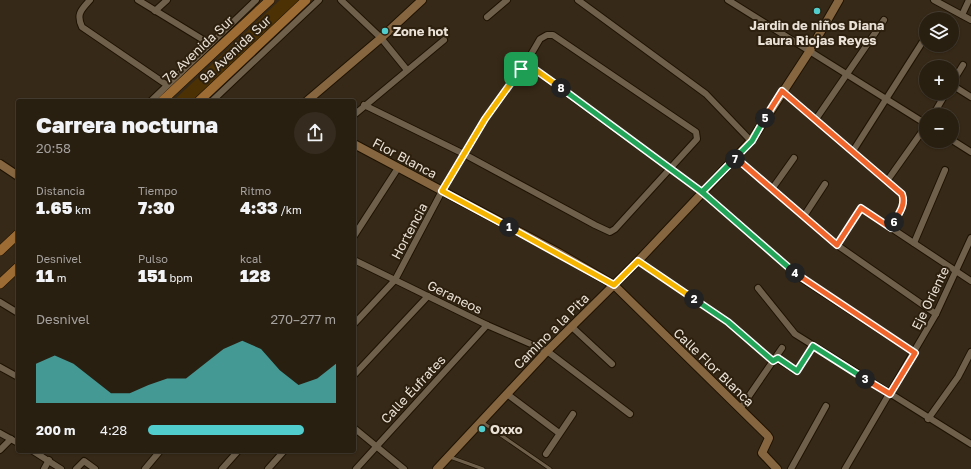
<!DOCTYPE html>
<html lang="es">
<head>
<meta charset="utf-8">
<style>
  body { margin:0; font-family:"Golos Text",sans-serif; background:#352c1f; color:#f1f3f6; height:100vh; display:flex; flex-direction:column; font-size:15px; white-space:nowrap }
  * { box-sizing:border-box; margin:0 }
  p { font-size:13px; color:#a5a29f }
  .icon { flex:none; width:22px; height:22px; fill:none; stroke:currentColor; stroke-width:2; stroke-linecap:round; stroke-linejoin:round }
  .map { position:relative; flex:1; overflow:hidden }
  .panel { position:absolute; left:16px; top:99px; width:340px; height:354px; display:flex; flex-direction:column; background:#291f11; border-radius:4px; box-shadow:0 1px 3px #0004,0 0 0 1px #453d31 }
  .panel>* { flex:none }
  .tools { position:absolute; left:919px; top:12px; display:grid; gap:8px }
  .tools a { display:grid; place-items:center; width:40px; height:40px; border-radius:50%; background:#291f11; box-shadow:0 1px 3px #0004,0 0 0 1px #453d31; font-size:20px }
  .pin { position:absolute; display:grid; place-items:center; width:34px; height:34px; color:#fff; margin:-17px; border-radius:8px; box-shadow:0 2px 6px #0006 }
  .km { position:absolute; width:20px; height:20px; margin:-10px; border-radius:50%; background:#222; color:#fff; font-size:11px; line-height:20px; text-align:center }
  .round { display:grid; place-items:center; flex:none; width:42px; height:42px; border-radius:21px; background:#352c1f }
  .overview { display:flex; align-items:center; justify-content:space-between; height:68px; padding:0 20px }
  h1 { font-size:22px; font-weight:800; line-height:30px }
  .stats { display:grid; grid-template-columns:repeat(3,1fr); gap:6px; height:68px; padding:4px 20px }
  .stats div { display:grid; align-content:center }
  .stats b { font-size:17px; font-weight:800 }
  .stats small { font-size:11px; font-weight:400 }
  .stats p { font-size:11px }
  .chart { height:112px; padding:8px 20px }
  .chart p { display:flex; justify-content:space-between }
  .chart svg { width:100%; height:72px; margin-top:4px; fill:#52cdce; opacity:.7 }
  ul { padding:0 20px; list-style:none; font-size:13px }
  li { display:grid; grid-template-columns:64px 48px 1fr; align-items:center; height:30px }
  li i { height:10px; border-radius:5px; background:#52cdce }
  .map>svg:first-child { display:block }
  .green { fill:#4c3104 }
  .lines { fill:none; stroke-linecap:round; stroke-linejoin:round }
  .lane-casing { stroke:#1e1202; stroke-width:4.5 }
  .street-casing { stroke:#1e1202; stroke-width:8 }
  .secondary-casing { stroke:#1e1202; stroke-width:10 }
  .primary-casing { stroke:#1e1202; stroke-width:10 }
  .lane { stroke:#6f604c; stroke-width:3 }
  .street { stroke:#6f604c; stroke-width:6 }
  .secondary { stroke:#866640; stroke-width:8 }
  .primary { stroke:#9d6c34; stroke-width:9 }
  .split-1-casing { stroke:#fff; stroke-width:8 }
  .split-2-casing { stroke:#fff; stroke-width:8 }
  .split-3-casing { stroke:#fff; stroke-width:8 }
  .split-4-casing { stroke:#fff; stroke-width:8 }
  .split-5-casing { stroke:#fff; stroke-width:8 }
  .split-6-casing { stroke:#fff; stroke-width:8 }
  .split-7-casing { stroke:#fff; stroke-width:8 }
  .split-8-casing { stroke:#fff; stroke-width:8 }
  .split-9-casing { stroke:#fff; stroke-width:8 }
  .split-1 { stroke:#f5b400; stroke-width:5 }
  .split-2 { stroke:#f5b400; stroke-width:5 }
  .split-3 { stroke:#22a559; stroke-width:5 }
  .split-4 { stroke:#f0652b; stroke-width:5 }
  .split-5 { stroke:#22a559; stroke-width:5 }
  .split-6 { stroke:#f0652b; stroke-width:5 }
  .split-7 { stroke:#f0652b; stroke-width:5 }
  .split-8 { stroke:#22a559; stroke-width:5 }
  .split-9 { stroke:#f5b400; stroke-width:5 }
  .poi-dot { fill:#52cdce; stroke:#2d200e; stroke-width:1.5 }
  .labels { text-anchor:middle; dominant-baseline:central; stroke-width:4; stroke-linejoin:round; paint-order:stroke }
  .poi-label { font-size:13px; font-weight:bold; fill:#ebe2d7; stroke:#2d200e; text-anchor:start }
  .street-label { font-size:13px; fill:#ebe2d7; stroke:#2d200e }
</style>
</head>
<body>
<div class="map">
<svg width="971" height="469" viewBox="0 0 971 469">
  <rect width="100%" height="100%" fill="#372917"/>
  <!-- green -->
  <polygon class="green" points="280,0 301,0 192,101 173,101"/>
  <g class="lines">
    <!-- lane casing -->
    <g class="lane-casing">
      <g id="lane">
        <polyline points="482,422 550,469"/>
        <polyline points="450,457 483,469"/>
      </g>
    </g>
    <!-- street casing -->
    <g class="street-casing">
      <g id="street">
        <path d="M90,0c-9,10 -14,14 -8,27l85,58"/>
        <polyline points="138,0 210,44"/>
        <polyline points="341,0 381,38 407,70"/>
        <polyline points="578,0 706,94 751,141"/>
        <polyline points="728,0 926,124"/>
        <polyline points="934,0 971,20"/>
        <polyline points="155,11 167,0"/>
        <polyline points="962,15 969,0"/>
        <polyline points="487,17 507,0"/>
        <polyline points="526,63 702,192 802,279 915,353"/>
        <polyline points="952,83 963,65"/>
        <polyline points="952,85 971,97"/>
        <path d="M782,91l120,103c5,12 -5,23 -11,34"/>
        <polyline points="151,101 256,0"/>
        <polyline points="212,101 319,0"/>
        <polyline points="354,115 444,40"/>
        <polyline points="933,115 946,93"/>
        <polyline points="816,119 884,20"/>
        <polyline points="952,140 971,152"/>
        <polyline points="853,151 925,38"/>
        <polyline points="736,158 837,245 936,314"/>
        <polyline points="887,181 926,126"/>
        <polyline points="772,189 794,158"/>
        <polyline points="804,216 825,184"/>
        <polyline points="354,236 398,168"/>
        <polyline points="914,243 945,170"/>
        <polyline points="837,245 861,208 971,281"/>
        <polyline points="354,260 487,325 547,351 630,414"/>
        <polyline points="638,261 728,322 773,361"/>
        <polyline points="758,288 795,334 971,444"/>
        <polyline points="0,302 18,313"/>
        <polyline points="354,324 395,280 442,191 485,119 526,63 540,39 547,35 553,35 696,132 697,139 615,229 610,232 595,225 464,154 364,105"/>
        <polyline points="572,327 612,364"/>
        <polyline points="776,358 797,371 813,346"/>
        <polyline points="0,367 18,377"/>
        <polyline points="354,375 428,296"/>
        <polyline points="507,394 559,433"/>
        <polyline points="740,409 782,348"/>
        <polyline points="928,419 958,377 971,352"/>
        <polyline points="354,428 404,469"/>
        <polyline points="0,433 18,443"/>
        <polyline points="0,450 11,439"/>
        <polyline points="33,451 61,469"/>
        <polyline points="546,454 573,414"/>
        <polyline points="44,469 49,460"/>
        <polyline points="76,469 84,461 95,469"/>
        <polyline points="145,469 160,451"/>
        <polyline points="222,469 238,451"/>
        <polyline points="268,469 284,451"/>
        <polyline points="356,469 487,325"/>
        <polyline points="791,469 826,406"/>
        <polyline points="845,469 936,314 971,238"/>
      </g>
    </g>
    <!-- secondary casing -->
    <g class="secondary-casing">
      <g id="secondary">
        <polyline points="307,101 381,38 422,0"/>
        <polyline points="354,144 559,253 614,285 767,435 769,438 762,453 777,469"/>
        <polyline points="0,164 18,176"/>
        <polyline points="437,469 547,351 638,261 751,141 809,52 839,0"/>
      </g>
    </g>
    <!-- primary casing -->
    <g class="primary-casing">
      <g id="primary">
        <polyline points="162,101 270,0"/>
        <polyline points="199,101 306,0"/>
        <polyline points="0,251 18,234"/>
        <polyline points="0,284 18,267"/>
      </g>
    </g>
    <!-- lane -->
    <use href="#lane" class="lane"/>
    <!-- street -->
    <use href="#street" class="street"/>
    <!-- secondary -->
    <use href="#secondary" class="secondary"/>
    <!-- primary -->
    <use href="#primary" class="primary"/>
  </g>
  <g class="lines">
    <!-- split-1 casing -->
    <g class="split-1-casing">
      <polyline id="split-1" points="509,227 442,191 485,119 521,69"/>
    </g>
    <!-- split-2 casing -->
    <g class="split-2-casing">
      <polyline id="split-2" points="509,227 614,285 638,261 694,299"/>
    </g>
    <!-- split-3 casing -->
    <g class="split-3-casing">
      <polyline id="split-3" points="694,299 728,322 773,361 778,358 797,371 813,346 865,379"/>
    </g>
    <!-- split-4 casing -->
    <g class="split-4-casing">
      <polyline id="split-4" points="795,273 915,353 890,394 865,379"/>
    </g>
    <!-- split-5 casing -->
    <g class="split-5-casing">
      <polyline id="split-5" points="765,118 752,141 702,192 795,273"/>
    </g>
    <!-- split-6 casing -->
    <g class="split-6-casing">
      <path id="split-6" d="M765,118l17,-27 120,103c4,11 -3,19 -8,28"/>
    </g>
    <!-- split-7 casing -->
    <g class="split-7-casing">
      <polyline id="split-7" points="735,159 736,158 837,245 861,208 891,228 894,222"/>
    </g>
    <!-- split-8 casing -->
    <g class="split-8-casing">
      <polyline id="split-8" points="561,88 702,192 735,159"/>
    </g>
    <!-- split-9 casing -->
    <g class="split-9-casing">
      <polyline id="split-9" points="521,69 526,63 561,88"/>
    </g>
    <!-- split-1 -->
    <use href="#split-1" class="split-1"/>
    <!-- split-2 -->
    <use href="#split-2" class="split-2"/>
    <!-- split-3 -->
    <use href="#split-3" class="split-3"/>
    <!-- split-4 -->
    <use href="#split-4" class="split-4"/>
    <!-- split-5 -->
    <use href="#split-5" class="split-5"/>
    <!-- split-6 -->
    <use href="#split-6" class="split-6"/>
    <!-- split-7 -->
    <use href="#split-7" class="split-7"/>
    <!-- split-8 -->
    <use href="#split-8" class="split-8"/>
    <!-- split-9 -->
    <use href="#split-9" class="split-9"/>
  </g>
  <!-- markers -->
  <g class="poi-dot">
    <circle cx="817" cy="11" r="4"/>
    <circle cx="385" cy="31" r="4"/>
    <circle cx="482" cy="429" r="4"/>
  </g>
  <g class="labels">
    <!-- poi labels -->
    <g class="poi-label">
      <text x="817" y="25" text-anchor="middle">Jardin de niños Diana<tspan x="817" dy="15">Laura Riojas Reyes</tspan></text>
      <text x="393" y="31">Zone hot</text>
      <text x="490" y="429">Oxxo</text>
    </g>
    <!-- street labels -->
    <g class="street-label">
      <text transform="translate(198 49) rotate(-43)">7a Avenida Sur</text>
      <text transform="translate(235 49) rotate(-43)">9a Avenida Sur</text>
      <text transform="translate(405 158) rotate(28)">Flor Blanca</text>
      <text transform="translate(409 231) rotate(-62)">Hortencia</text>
      <text transform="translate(455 297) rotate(26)">Geraneos</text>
      <text transform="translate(930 298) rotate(-64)">Eje Oriente</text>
      <text transform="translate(551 331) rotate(-45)">Camino a la Pita</text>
      <text transform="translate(714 367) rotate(44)">Calle Flor Blanca</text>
      <text transform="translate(413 389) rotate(-47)">Calle Éufrates</text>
    </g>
  </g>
</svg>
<div class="tools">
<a><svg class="icon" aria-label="layers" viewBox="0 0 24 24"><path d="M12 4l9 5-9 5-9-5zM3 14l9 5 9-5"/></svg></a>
<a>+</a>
<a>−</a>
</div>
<div class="pin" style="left:521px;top:69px;background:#1e9e55"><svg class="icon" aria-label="arrive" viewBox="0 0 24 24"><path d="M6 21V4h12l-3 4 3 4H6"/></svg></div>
<b class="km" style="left:509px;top:227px">1</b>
<b class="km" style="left:694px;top:299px">2</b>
<b class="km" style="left:865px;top:379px">3</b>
<b class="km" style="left:795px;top:273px">4</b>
<b class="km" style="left:765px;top:118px">5</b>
<b class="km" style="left:894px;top:222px">6</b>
<b class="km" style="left:735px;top:159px">7</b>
<b class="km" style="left:561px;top:88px">8</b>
<section class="panel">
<div class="overview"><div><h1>Carrera nocturna</h1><p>20:58</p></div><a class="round"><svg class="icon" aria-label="share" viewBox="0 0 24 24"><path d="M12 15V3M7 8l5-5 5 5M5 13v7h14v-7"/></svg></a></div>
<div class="stats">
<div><p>Distancia</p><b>1.65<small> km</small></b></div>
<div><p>Tiempo</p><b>7:30</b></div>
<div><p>Ritmo</p><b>4:33<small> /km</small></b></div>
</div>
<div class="stats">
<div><p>Desnivel</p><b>11<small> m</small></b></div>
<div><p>Pulso</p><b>151<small> bpm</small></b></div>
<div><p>kcal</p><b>128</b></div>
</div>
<div class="chart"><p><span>Desnivel</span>270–277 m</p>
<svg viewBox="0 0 160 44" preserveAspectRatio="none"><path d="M0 44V20L10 15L20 20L30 29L40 38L50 38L60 33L70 29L80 29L90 20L100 11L110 6L120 11L130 24L140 33L150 29L160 20V44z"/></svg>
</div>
<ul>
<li><b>200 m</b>4:28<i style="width:83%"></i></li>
</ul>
</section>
</div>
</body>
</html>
